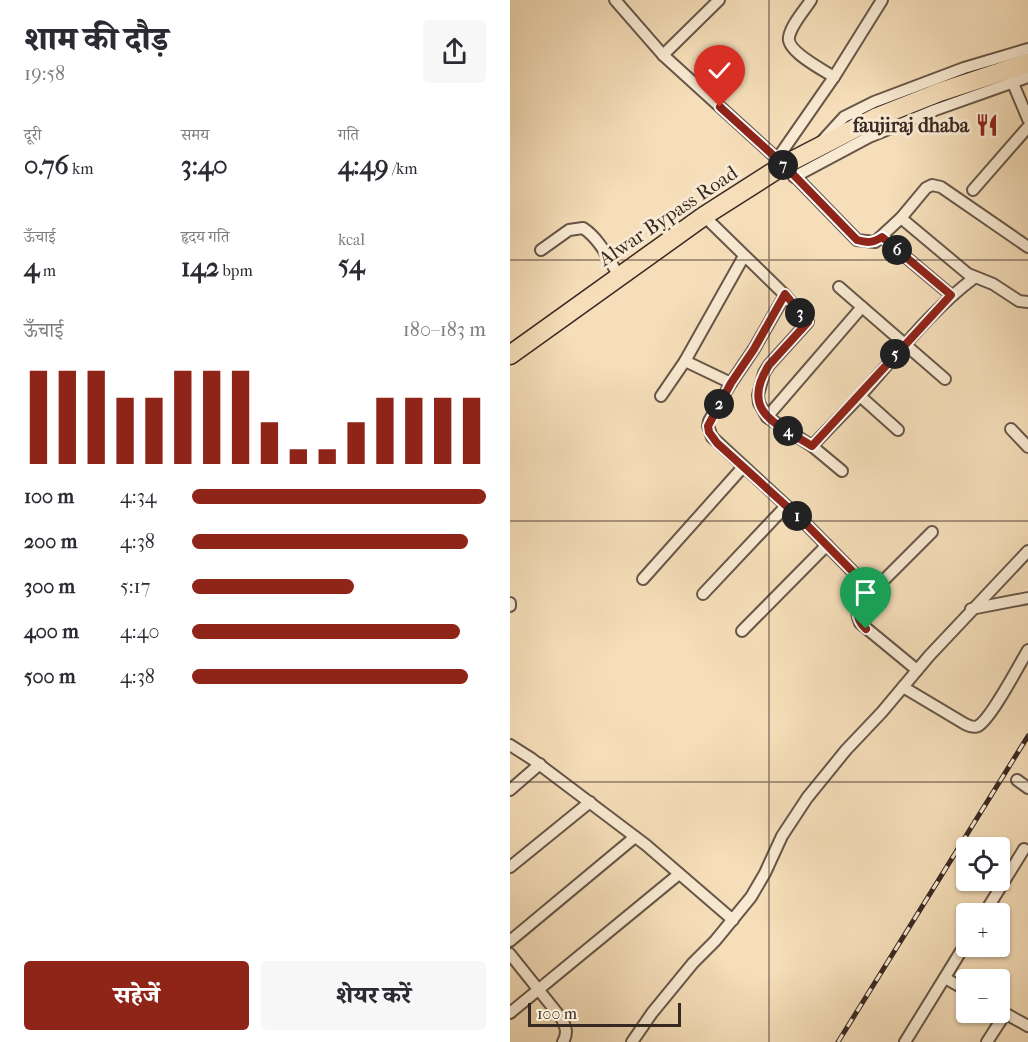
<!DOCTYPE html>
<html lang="hi">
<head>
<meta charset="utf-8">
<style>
  body { margin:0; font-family:"IM FELL French Canon","Noto Serif Devanagari",serif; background:#f7f7f7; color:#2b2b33; height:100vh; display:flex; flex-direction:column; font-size:22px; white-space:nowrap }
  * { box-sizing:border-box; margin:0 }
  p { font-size:20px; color:#7c7c81 }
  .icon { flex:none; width:33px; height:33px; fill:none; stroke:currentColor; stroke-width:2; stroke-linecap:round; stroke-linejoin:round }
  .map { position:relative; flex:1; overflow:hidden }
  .details { display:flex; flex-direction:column; background:#fff; width:510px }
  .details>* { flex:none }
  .controls { position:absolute; left:446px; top:837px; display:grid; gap:12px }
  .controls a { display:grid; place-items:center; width:54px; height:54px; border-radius:6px; background:#fff; box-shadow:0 2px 4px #0004; font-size:30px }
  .scale { position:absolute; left:18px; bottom:15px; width:153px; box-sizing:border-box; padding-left:6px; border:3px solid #382822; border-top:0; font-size:16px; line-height:21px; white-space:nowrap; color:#382822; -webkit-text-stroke:4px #f8ead2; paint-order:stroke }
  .pin { position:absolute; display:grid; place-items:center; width:51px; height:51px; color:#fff; margin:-62px -26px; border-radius:50% 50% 50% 0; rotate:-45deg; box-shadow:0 0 6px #0007 }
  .pin .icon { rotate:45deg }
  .km { position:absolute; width:30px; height:30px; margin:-15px; border-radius:50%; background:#222; color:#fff; font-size:16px; line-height:30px; text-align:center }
  .round { display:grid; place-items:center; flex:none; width:63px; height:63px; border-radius:6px; background:#f7f7f7 }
  .summary { display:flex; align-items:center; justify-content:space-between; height:102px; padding:0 24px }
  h1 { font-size:33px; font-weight:800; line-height:45px }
  .figures { display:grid; grid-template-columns:repeat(3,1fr); gap:9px; height:102px; padding:6px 24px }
  .figures div { display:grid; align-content:center }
  .figures b { font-size:26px; font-weight:800 }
  .figures small { font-size:16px; font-weight:400 }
  .figures p { font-size:16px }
  .chart { height:168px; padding:12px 24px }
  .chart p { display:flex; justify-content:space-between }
  .chart svg { width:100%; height:108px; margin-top:6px; stroke:#8f2418; stroke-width:6 }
  .primary-button { display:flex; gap:12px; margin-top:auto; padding:12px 24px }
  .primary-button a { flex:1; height:69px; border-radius:6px; background:#8f2418; color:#fff; font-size:24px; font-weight:800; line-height:69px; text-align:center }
  .primary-button a+a { background:#f7f7f7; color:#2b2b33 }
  ul { padding:0 24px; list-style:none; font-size:20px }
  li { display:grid; grid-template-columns:96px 72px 1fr; align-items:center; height:45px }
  li i { height:15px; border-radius:8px; background:#8f2418 }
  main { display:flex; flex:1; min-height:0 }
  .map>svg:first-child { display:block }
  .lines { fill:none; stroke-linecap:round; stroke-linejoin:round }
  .minor-casing { stroke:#675648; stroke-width:14 }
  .trunk-casing { stroke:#382822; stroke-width:21 }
  .minor { stroke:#f8ead2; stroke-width:10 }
  .trunk { stroke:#f5deb9; stroke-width:18 }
  .rail-casing { stroke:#382822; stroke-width:5 }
  .rail { stroke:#f8ead2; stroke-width:3; stroke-dasharray:9; stroke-linecap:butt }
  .route-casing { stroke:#fff; stroke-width:12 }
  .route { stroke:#8f2418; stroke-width:8 }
  .grid { fill:none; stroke:#382822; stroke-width:1.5; stroke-opacity:0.55 }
  .labels { text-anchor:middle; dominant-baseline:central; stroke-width:6; stroke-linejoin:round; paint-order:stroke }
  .poi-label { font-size:20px; font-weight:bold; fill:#382822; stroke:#f8ead2; text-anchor:end }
  .street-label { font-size:20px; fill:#382822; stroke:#f8ead2 }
</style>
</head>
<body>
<main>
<section class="details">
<div class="summary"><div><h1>शाम की दौड़</h1><p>19:58</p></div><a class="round"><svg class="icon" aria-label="share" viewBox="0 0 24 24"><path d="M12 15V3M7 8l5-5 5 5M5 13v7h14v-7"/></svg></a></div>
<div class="figures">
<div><p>दूरी</p><b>0.76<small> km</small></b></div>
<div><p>समय</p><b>3:40</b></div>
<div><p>गति</p><b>4:49<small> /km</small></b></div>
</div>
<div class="figures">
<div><p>ऊँचाई</p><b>4<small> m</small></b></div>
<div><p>हृदय गति</p><b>142<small> bpm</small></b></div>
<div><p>kcal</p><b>54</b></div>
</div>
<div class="chart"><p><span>ऊँचाई</span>180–183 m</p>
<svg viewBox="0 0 160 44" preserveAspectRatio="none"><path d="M5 44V6M15 44V6M25 44V6M35 44V17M45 44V17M55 44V6M65 44V6M75 44V6M85 44V27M95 44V38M105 44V38M115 44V27M125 44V17M135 44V17M145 44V17M155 44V17"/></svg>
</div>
<ul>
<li><b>100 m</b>4:34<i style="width:100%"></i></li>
<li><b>200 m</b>4:38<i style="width:94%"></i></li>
<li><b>300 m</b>5:17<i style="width:55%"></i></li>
<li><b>400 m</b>4:40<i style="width:91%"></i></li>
<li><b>500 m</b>4:38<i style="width:94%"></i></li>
</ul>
<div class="primary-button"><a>सहेजें</a><a>शेयर करें</a></div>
</section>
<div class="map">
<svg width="518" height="1042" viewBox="0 0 518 1042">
  <rect width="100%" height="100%" fill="#f5deb9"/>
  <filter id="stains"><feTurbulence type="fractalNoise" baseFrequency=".00333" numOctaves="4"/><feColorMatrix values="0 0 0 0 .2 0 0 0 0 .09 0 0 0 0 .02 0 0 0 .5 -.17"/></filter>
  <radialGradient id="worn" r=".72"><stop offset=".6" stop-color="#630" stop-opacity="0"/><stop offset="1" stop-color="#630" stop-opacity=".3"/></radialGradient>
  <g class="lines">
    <!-- minor casing -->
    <g class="minor-casing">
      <g id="minor">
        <polyline points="105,0 153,55 274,165 347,240 365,242 391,218 416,188 422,185 431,187 518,247"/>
        <path d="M301,0c-7,11 -20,25 -22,37 -3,14 34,33 45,40"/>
        <polyline points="153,55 209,0"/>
        <polyline points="502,81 518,119"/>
        <polyline points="313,140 334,117 364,102 454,68 518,49"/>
        <polyline points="267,159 324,77 372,0"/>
        <polyline points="284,177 359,137 425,110 518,77"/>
        <polyline points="463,190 518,127"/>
        <polyline points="194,216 275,295 298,322 259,365 254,373 248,395 249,403 257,417 302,446 332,471"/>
        <polyline points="391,218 458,274 483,284 509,301 518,302"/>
        <polyline points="372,237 441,295"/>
        <path d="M31,250l28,-20 14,-2c17,11 26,32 36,48"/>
        <polyline points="329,287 435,379"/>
        <polyline points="175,361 221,383 199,421 198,426 202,437 294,522 351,580 368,583 376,578 422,532"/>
        <polyline points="221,383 244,349 275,295"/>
        <polyline points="151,396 175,361 234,256"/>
        <polyline points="350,396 388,430"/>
        <polyline points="257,417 352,307"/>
        <polyline points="501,429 518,447"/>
        <path d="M302,446c16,-17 32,-33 48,-50 37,-41 70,-85 114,-118"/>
        <polyline points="133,579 233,467"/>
        <path d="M360,583c-8,14 -17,25 -10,40l57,47"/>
        <polyline points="193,594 276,506"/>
        <polyline points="0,603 0,606"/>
        <polyline points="461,609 518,598"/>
        <polyline points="232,631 317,545"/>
        <path d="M393,687l62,37c4,2 9,4 13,2 13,-7 41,-61 50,-76"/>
        <polyline points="0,745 22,759 136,845 223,920"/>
        <polyline points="507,780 518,788"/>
        <polyline points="0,790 30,764"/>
        <polyline points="0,867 80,802"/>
        <polyline points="474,914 514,849"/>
        <polyline points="0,941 125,837"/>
        <path d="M0,954l52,65c4,9 6,14 1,23"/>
        <polyline points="435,978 456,990"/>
        <polyline points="489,1010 518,1026"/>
        <polyline points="0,1013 169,874"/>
        <polyline points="122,1042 142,1013 183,963 205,941 241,897 255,873 272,836 297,798 336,750 372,712 419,656 518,551"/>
        <polyline points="395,1042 456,943"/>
        <polyline points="477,1042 495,1014"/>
      </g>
    </g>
    <!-- trunk casing -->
    <g class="trunk-casing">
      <polyline id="trunk" points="0,355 194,216 274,165 367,117 430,92 518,63"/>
    </g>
    <!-- minor -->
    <use href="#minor" class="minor"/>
    <!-- trunk -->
    <use href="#trunk" class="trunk"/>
    <!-- rail casing -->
    <g class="rail-casing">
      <polyline id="rail" points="328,1042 518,736"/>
    </g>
    <!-- rail -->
    <use href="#rail" class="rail"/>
  </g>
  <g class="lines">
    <!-- route casing -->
    <g class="route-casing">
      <path id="route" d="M210,107l64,58 73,75c10,3 16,3 25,-3l69,58 -139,151c-35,-22 -73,-34 -43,-81l39,-43 -23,-28 -31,55 -23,34 -23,43 1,6 8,11 87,79 57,58 9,3c-9,16 -21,30 -4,46"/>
    </g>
    <!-- route -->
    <use href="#route" class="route"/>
  </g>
  <!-- grid -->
  <path class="grid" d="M259,0v1042M0,260h518M0,521h518M0,782h518"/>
  <!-- icons -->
  <defs>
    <g id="restaurant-bare" transform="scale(1.8)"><path d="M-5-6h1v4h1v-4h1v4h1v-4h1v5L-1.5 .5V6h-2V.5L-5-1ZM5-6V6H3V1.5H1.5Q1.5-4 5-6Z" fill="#8f2418" stroke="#f8ead2" stroke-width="2.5" paint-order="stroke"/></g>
  </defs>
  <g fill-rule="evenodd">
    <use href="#restaurant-bare" x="477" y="125"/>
  </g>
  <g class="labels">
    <!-- poi labels -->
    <g class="poi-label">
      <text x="459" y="125">faujiraj dhaba</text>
    </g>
    <!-- street labels -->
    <g class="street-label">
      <text transform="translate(158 216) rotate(-34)">Alwar Bypass Road</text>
    </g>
  </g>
  <rect width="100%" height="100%" filter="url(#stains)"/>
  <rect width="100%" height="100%" fill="url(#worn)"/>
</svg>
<div class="controls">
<a><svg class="icon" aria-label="locate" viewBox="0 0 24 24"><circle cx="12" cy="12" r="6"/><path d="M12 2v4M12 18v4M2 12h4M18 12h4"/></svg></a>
<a>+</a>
<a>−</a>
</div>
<div class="scale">100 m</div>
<div class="pin" style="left:356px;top:629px;background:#1e9e55"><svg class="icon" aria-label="arrive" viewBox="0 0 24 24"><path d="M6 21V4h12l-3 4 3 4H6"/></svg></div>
<div class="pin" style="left:210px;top:107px;background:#d93025"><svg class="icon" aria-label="check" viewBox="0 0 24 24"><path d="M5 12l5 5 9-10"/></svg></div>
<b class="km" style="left:287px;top:516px">1</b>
<b class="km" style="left:209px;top:404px">2</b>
<b class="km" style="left:290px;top:313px">3</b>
<b class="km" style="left:278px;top:431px">4</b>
<b class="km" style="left:385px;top:354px">5</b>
<b class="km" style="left:387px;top:250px">6</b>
<b class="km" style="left:273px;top:165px">7</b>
</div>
</main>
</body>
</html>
